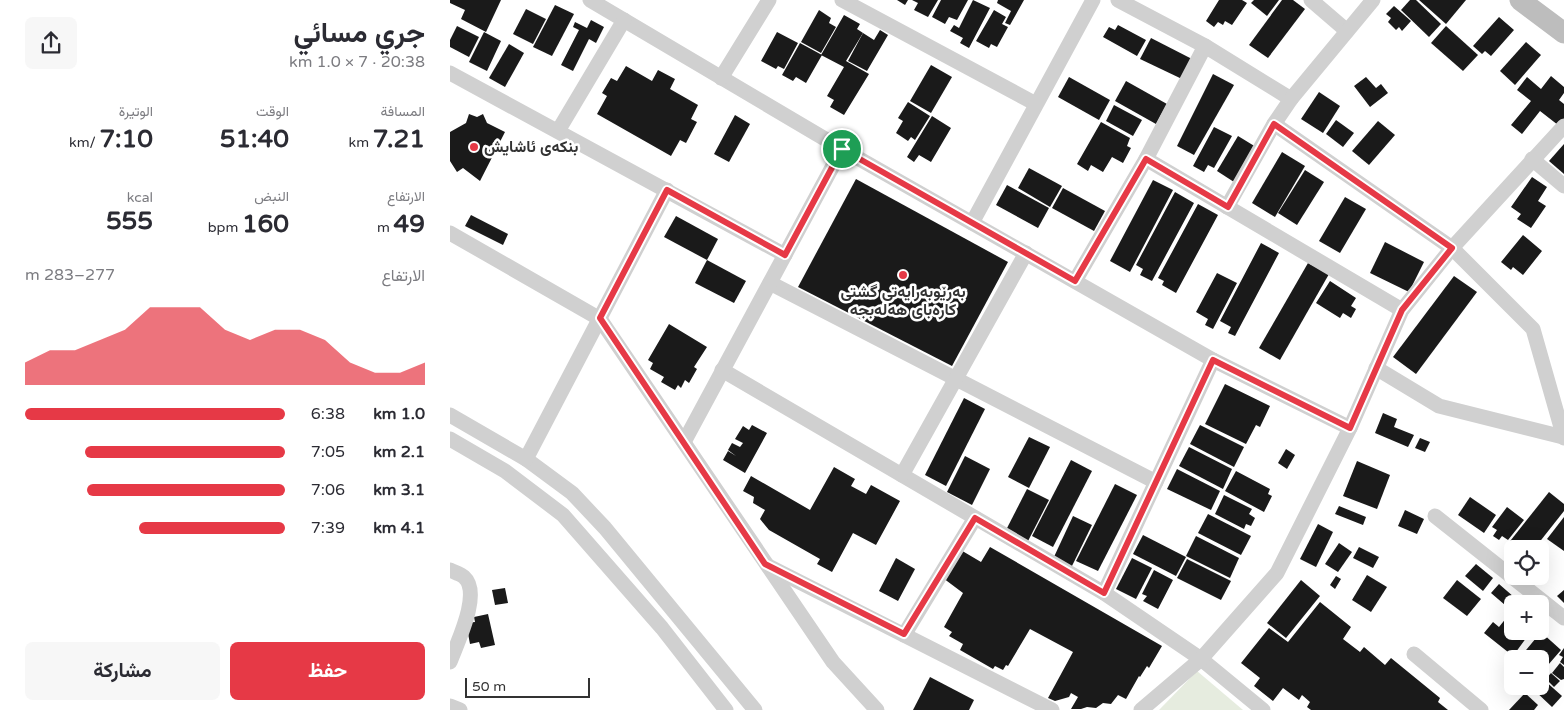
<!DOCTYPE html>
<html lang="ar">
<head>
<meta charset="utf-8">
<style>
  body { margin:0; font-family:"Varela Round",Vazirmatn,sans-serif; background:#f7f7f7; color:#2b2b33; direction:rtl; height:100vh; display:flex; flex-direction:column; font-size:19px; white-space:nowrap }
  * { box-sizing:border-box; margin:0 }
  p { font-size:16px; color:#7c7c81 }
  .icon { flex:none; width:28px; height:28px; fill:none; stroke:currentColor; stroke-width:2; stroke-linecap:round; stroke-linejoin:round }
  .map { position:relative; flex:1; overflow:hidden; direction:ltr }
  .details { display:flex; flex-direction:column; background:#fff; width:450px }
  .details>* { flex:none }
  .controls { position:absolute; left:1054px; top:540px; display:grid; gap:10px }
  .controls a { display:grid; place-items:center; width:45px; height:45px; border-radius:8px; background:#fff; box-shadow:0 5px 20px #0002; font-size:25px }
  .scale { position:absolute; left:15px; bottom:12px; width:125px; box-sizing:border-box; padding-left:5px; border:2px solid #333; border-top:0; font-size:14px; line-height:18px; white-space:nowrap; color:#333; -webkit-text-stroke:4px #fff; paint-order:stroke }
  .pin { position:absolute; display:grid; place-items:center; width:42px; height:42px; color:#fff; margin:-21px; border:2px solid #fff; border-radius:50%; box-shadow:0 1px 5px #0007 }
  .round { display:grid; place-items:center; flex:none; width:52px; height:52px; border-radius:8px; background:#f7f7f7 }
  .summary { display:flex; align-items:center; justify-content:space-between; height:85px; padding:0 25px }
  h1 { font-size:28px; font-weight:700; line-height:38px }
  .stats { display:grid; grid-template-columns:repeat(3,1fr); gap:8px; height:85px; padding:5px 25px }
  .stats div { display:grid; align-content:center }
  .stats b { font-size:25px; font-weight:700 }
  .stats small { font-size:14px; font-weight:400 }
  .stats p { font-size:14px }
  .chart { height:140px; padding:10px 25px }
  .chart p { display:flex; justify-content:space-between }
  .chart svg { width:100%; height:90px; margin-top:5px; fill:#e63946; opacity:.7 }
  .action { display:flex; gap:10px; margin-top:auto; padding:10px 25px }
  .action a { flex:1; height:58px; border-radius:8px; background:#e63946; color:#fff; font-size:20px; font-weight:700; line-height:58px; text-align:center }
  .action a+a { background:#f7f7f7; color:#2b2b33 }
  ul { padding:0 25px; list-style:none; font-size:16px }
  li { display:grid; grid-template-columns:80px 60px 1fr; align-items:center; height:38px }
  li i { height:12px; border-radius:6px; background:#e63946 }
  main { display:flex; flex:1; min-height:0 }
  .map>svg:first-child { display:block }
  .green { fill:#e6ecdf }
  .building { fill:#1a1a1a }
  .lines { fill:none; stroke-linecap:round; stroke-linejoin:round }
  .street { stroke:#d0d0d0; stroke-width:15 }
  .secondary { stroke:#bdbdbd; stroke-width:21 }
  .route-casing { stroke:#fff; stroke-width:10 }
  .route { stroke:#e63946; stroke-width:6 }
  .poi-dot { fill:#e63946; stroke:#fff; stroke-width:2 }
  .labels { text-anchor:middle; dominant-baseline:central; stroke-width:5; stroke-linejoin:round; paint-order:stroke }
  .poi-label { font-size:16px; font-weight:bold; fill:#333; stroke:#fff; text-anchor:start }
</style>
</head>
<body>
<main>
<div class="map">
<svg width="1114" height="710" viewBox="0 0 1114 710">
  <rect width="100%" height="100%" fill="#fff"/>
  <!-- green -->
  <polygon class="green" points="747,671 793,710 709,710"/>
  <!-- building -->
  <g class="building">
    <polygon points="0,0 51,0 36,32 11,19 15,10 0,3"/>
    <polygon points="447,0 458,0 455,5"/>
    <polygon points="462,0 488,0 478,17 464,10 468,3"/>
    <polygon points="491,0 518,0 507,20 499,17 495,24 482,17"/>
    <polygon points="523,0 540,8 519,48 510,43 513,38 500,31 504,25 509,28"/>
    <polygon points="548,0 574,0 560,25 555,23 561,11 547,3"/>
    <polygon points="769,0 792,0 797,3 782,25 775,21 773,25 768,22 764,27 756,21"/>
    <polygon points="804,0 829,0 817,16 801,3"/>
    <polygon points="832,0 843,0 855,9 818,58 799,45"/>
    <polygon points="960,0 966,0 991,24 979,37 951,10"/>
    <polygon points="969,0 1016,0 996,24"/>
    <polygon points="105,5 124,14 102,56 83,47"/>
    <polygon points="944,6 961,21 952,31 949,27 946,30 938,22 941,18 936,14"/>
    <polygon points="76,9 96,19 83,44 63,34"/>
    <polygon points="369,10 381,18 379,23 386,27 371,53 351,42"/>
    <polygon points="544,10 556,17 552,24 558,27 547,47 541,44 539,48 526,41"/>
    <polygon points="394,15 410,24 407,29 413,33 396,61 419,74 394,115 380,107 384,100 377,96 394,67 371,55"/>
    <polygon points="1049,17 1064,30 1041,56 1035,51 1032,54 1023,46"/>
    <polygon points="141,20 154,27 146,43 139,39 123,71 111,65 129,30 123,27 125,22 137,28"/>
    <polygon points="668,25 696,40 687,56 653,37 659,27 665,30"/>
    <polygon points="7,26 29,37 19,57 0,47 0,40"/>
    <polygon points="996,26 1028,55 1013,71 981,43"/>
    <polygon points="430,30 438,35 417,71 398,61 413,33 424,40"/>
    <polygon points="34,32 51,41 37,71 19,62"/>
    <polygon points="327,32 348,43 334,69 328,66 326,69 311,61"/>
    <polygon points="701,38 742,59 732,79 690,59"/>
    <polygon points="1076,42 1091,55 1065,85 1050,71"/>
    <polygon points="350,43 372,55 356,83 346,77 343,81 332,75"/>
    <polygon points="59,44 74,53 55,87 39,78"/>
    <polygon points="481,65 502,77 481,113 460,101"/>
    <polygon points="176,66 202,81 208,70 225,79 220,89 248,105 241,119 247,122 236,143 230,140 221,156 147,114 157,96 152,93 161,78 167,81"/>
    <polygon points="763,74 784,85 744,155 727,146"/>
    <polygon points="1101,76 1114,87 1114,93 1109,100 1114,104 1114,119 1108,125 1090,111 1072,134 1061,125 1081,101 1067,90 1077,77 1091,89"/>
    <polygon points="619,77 660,100 649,120 608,97"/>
    <polygon points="916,77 926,88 931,84 938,93 920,107 904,86"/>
    <polygon points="676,81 717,104 706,124 665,101"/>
    <polygon points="869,92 890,106 873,133 851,119"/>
    <polygon points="458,102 480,116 465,140 461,137 458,141 446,133 453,121 448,118"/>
    <polygon points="664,105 692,120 683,136 656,121"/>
    <polygon points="19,114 27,117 33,114 37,123 55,132 30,181 13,168 7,172 0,161 0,132 16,123"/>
    <polygon points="285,115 300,124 279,162 264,154"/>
    <polygon points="482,116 501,128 481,162 469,155 464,162 457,157"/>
    <polygon points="886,120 904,133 893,147 876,134"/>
    <polygon points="928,121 945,135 919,165 902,151"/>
    <polygon points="651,122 680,138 677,146 681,148 673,163 662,157 653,172 641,165 638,171 627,164"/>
    <polygon points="764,127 782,136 764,168 758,165 754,172 743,166"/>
    <polygon points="788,136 806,147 784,182 767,171"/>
    <polygon points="1114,144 1114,174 1099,161"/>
    <polygon points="832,152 855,166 825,217 802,203"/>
    <polygon points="579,168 612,186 600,207 568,188"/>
    <polygon points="855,170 874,182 847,225 828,213"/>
    <polygon points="1082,177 1097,187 1088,201 1096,206 1081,228 1067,219 1071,214 1061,207"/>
    <polygon points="406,179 558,262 502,366 348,287"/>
    <polygon points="703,180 723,190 680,272 660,261"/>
    <polygon points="557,185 599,208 588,228 546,205"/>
    <polygon points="613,188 655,211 644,231 602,208"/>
    <polygon points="725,192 744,203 702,281 690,275 693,269 686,265"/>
    <polygon points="895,197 916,209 890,253 869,241"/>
    <polygon points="748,204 768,215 726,293 712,285 714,281 708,278"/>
    <polygon points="21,215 58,234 53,245 15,226"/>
    <polygon points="226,216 268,239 257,260 214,237"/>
    <polygon points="1073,235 1092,251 1073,275 1063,267 1061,270 1051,262"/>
    <polygon points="935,242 974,262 959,292 920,273"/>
    <polygon points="811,243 829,253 785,336 778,333 781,327 770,321"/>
    <polygon points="257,260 296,281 284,303 245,283"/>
    <polygon points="858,263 879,274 830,360 809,348"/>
    <polygon points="767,273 787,283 763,329 755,325 758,319 746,312"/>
    <polygon points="1004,276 1027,292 966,374 943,357"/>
    <polygon points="880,281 906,298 901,306 906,309 901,318 893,313 890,318 866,303"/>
    <polygon points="219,324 257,347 244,367 247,369 239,383 235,380 231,388 228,385 225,390 211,382 214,377 200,369 203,363 198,360"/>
    <polygon points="775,384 820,406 810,427 806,425 796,444 755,424"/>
    <polygon points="514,398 535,409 496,486 475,475"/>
    <polygon points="933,413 947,419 944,427 964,435 958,447 925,433"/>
    <polygon points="302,425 317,433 295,473 273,460 278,451 286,456 278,450 282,443 290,447 293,443 285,439 293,426 299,430"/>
    <polygon points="750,425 794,447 784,467 740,444"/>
    <polygon points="579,437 600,447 579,488 558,477"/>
    <polygon points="970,438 980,442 975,452 965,448"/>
    <polygon points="739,447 782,469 773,489 729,466"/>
    <polygon points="836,449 845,455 837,469 828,463"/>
    <polygon points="515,456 540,469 522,505 497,492"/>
    <polygon points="621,460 642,471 603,547 582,536"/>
    <polygon points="907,461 940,475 927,509 893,496"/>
    <polygon points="384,467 405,479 401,486 416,494 421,485 450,501 426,545 403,533 382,572 367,564 370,559 319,530 310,519 315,510 303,503 304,497 293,491 301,476 360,510"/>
    <polygon points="727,469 770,491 761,510 717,489"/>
    <polygon points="786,471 820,489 818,494 822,496 814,512 775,491"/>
    <polygon points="665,484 687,495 648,571 626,561"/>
    <polygon points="577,489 599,500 577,543 555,532"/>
    <polygon points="1099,492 1114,504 1114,511 1084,549 1062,550 1057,545"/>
    <polygon points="774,495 802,509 799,514 805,518 801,526 796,524 794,529 765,514"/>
    <polygon points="1020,497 1046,515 1034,533 1008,515"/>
    <polygon points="889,506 916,517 913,525 885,514"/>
    <polygon points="1057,507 1074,520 1058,540 1052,536 1049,540 1043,536 1047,530 1042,527"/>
    <polygon points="955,510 974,519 967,534 948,526"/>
    <polygon points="758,514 801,536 791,555 748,533"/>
    <polygon points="623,516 642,525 621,568 603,559"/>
    <polygon points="1114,517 1114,551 1097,539"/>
    <polygon points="868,524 883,532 866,567 850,559"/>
    <polygon points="693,535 736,557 726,576 683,554"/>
    <polygon points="746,536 789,558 780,578 736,556"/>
    <polygon points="889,543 902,552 888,572 875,564"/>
    <polygon points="540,547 712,646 699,668 697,666 690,677 689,676 676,699 668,695 661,704 653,703 646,708 637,707 631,709 621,709 628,697 621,693 619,697 605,701 598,698 623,652 580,629 558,666 556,665 553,670 545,666 543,669 510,650 513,644 499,636 502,632 494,627 513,593 493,578 509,549 531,562"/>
    <polygon points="909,547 929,557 923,568 903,558"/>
    <polygon points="446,558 465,569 448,601 429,591"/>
    <polygon points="682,558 702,568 686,599 666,589"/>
    <polygon points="737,559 781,581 771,600 727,578"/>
    <polygon points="1026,564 1043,578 1033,591 1015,576"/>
    <polygon points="704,570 723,580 708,609 693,601 697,596 692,594"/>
    <polygon points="917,575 937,587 921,612 902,600"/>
    <polygon points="886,576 891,579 885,589 880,585"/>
    <polygon points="851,580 870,596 836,638 817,623"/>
    <polygon points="1007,580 1031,599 1017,616 993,598"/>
    <polygon points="1049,584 1072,604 1062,604 1062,611 1041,593"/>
    <polygon points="55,588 58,603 45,605 42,590"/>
    <polygon points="1114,590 1114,603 1107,596"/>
    <polygon points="870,602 901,627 893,639 910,652 914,647 935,665 941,658 990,698 988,702 998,710 861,710 857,707 860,702 852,695 849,700 833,688 823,701 804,686 810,678 791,663 819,628 838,642"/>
    <polygon points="38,614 45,645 31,648 29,642 20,644 16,623 25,622 24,617"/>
    <polygon points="1057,617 1062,622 1062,631 1075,631 1079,634 1063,656 1034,633 1043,622 1049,627"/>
    <polygon points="1091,632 1111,650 1092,672 1090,659 1077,659 1072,655"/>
    <polygon points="1114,648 1114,665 1110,662 1113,657 1109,655"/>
    <polygon points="1110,663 1114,667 1114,679 1111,680 1102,673"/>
    <polygon points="1101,673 1110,681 1104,687 1096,679"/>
    <polygon points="480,677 524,700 519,710 463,710"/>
    <polygon points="1094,680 1112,696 1102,707 1084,690"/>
    <polygon points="1075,693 1088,705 1084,710 1059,710"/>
  </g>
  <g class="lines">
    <!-- street -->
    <g class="street">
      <polyline points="140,0 392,149 763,360 900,428"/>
      <polyline points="392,0 586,104"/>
      <polyline points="668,0 755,46 841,99"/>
      <polyline points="861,0 897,31"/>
      <polyline points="0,73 335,255"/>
      <polyline points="271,78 319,0"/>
      <polyline points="824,124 1002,248 1083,329 1114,438"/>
      <polyline points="108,131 174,20"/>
      <polyline points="696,159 952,310"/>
      <polyline points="1082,159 1114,186"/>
      <polyline points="777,207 824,124 841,99 923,0"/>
      <polyline points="522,223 643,0"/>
      <polyline points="0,233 150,319 383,662 427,710"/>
      <polyline points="625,281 696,159 755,46"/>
      <polyline points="320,283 706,482"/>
      <polyline points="926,368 989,406 1113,437"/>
      <polyline points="272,370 654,593 751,659 813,710"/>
      <polyline points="0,415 76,459 122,493 155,528 305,710"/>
      <polyline points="0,439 55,471 113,515 212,628 276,710"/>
      <polyline points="234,442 392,149"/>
      <polyline points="76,459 217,190"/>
      <polyline points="452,475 576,253"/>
      <polyline points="985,516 1114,618"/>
      <polyline points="318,566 602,710"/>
      <path d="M0,570c4,2 11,4 14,7 18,16 -7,66 -14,85"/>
      <polyline points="654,593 763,360"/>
      <polyline points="454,635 525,518"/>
      <polyline points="964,654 1031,710"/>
      <polyline points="0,706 10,710"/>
      <polyline points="691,710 751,659 827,573 900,428 952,310 1002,248 1114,126"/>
    </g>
    <!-- secondary -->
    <polyline class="secondary" points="1070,0 1114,33"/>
  </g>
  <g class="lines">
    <!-- route casing -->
    <g class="route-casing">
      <polygon id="route" points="824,124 1002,248 952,310 900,428 763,360 654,593 525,518 454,634 315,564 150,318 217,190 335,255 392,149 625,281 696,159 778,207"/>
    </g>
    <!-- route -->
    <use href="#route" class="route"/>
  </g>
  <!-- markers -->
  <g class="poi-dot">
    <circle cx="24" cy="147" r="5"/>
    <circle cx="453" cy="275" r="5"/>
  </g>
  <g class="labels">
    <!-- poi labels -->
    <g class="poi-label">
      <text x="34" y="147">بنکەی ئاشایش</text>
      <text x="453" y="292" text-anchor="middle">بەرێوبەرایەتی گشتی<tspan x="453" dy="18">کارەبای هەلەبجە</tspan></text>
    </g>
  </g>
</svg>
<div class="controls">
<a><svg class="icon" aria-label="locate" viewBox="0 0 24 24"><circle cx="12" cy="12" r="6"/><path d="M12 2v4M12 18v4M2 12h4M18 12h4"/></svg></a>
<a>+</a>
<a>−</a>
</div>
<div class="scale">50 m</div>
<div class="pin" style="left:392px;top:149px;background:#1e9e55"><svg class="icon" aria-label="arrive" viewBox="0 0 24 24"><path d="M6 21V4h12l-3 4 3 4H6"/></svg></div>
</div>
<section class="details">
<div class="summary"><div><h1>جري مسائي</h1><p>20:38 · 7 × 1.0 km</p></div><a class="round"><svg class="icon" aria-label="share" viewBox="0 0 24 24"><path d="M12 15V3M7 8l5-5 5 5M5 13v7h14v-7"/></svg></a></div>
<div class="stats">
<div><p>المسافة</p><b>7.21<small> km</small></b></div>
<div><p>الوقت</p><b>51:40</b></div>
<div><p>الوتيرة</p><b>7:10<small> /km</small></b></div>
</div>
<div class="stats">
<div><p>الارتفاع</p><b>49<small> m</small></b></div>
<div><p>النبض</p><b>160<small> bpm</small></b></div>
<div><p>kcal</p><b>555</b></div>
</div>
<div class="chart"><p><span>الارتفاع</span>277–283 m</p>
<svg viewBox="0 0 160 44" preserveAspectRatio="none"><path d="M0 44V33L10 27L20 27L30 22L40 17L50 6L60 6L70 6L80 17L90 22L100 17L110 17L120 22L130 33L140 38L150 38L160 33V44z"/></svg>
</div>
<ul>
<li><b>1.0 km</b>6:38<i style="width:100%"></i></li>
<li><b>2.1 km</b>7:05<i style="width:77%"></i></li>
<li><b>3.1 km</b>7:06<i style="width:76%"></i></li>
<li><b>4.1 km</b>7:39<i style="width:56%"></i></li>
</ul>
<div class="action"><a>حفظ</a><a>مشاركة</a></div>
</section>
</main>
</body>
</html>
